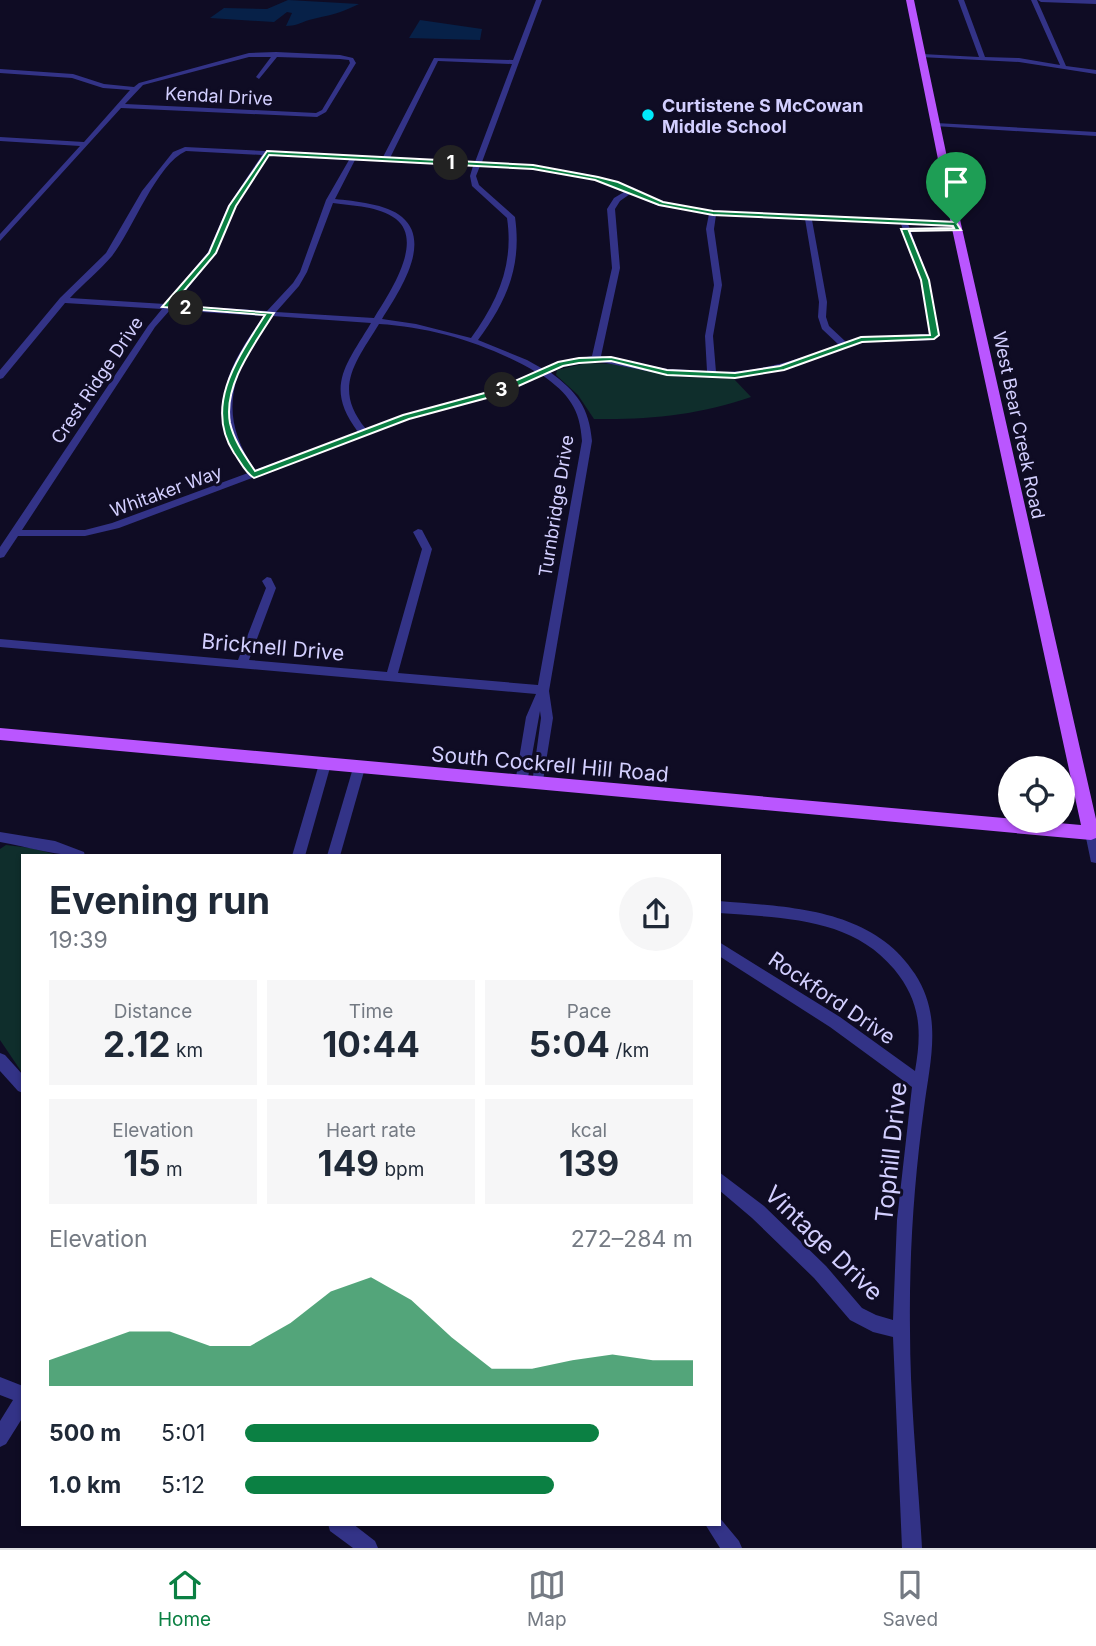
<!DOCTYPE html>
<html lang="en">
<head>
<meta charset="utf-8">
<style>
  body { margin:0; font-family:Inter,sans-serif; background:#f6f6f7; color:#1f2937; height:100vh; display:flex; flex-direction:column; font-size:26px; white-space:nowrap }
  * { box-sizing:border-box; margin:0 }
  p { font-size:23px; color:#747a83 }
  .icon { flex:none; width:38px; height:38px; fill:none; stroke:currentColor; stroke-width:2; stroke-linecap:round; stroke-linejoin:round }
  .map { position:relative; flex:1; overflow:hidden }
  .drawer { position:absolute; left:21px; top:854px; width:700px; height:672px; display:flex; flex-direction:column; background:#fff; border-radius:0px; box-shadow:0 2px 5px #0004 }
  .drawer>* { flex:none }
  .fabs { position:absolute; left:998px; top:756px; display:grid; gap:14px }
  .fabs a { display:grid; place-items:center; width:77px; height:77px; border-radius:50%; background:#fff; box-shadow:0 2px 5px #0004; font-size:35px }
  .pin { position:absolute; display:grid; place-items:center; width:60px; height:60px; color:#fff; margin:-72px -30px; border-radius:50% 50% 50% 0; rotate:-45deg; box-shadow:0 0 7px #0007 }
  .pin .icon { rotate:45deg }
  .km { position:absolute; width:35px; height:35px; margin:-18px; border-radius:50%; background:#222; color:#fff; font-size:19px; line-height:35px; text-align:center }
  .round { display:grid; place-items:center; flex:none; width:74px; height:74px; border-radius:37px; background:#f6f6f7 }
  .overview { display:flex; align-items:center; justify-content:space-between; height:119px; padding:0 28px }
  h1 { font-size:38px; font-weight:700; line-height:52px }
  .figures { display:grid; grid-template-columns:repeat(3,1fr); gap:10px; height:119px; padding:7px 28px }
  .figures div { display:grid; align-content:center; border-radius:0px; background:#f6f6f7; text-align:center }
  .figures b { font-size:35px; font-weight:700 }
  .figures small { font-size:19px; font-weight:400 }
  .figures p { font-size:19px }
  .chart { height:196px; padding:14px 28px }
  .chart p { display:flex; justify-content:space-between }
  .chart svg { width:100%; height:126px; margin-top:7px; fill:#0b8043; opacity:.7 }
  ul { padding:0 28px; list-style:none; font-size:23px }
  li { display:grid; grid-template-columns:112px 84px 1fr; align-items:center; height:52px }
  li i { height:18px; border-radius:9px; background:#0b8043 }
  .dock { display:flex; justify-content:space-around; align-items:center; height:98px; border-top:2px solid #e0e1e3; background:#fff; font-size:19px; color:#747a83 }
  .dock a { display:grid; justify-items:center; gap:4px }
  .dock .selected { color:#0b8043 }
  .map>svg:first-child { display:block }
  .green { fill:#0f2e2c }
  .water { fill:#072148 }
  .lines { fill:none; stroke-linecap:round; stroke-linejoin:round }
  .minor { fill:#333387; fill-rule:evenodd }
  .major { fill:#ba56ff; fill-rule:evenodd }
  .route { fill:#0b8043; stroke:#fff; stroke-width:2; fill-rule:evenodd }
  .poi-dot { fill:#00eafa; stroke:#0f0c24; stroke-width:2.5 }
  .labels { text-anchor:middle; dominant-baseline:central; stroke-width:6; stroke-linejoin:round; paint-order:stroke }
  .far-street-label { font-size:18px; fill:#d3cfff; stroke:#0f0c24 }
  .far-poi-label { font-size:18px; font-weight:bold; fill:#d3cfff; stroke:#0f0c24; text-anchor:start }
  .street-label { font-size:21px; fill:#d3cfff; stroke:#0f0c24 }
  .near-street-label { font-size:24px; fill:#d3cfff; stroke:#0f0c24 }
</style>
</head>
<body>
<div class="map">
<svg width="1096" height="1548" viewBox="0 0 1096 1548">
  <rect width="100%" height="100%" fill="#0f0c24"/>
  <!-- green -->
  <g class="green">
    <path d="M587,363l28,1 64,13 55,2 17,18c-53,18 -102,23 -157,22l-16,-24 -22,-20 1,-5z"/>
    <polygon points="6,845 31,848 61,856 23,856 23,1074 0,1040 0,849"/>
  </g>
  <!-- water -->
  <g class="water">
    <path d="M288,0l71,4c-20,10 -30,11 -50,16 -9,3 -14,6 -23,6l6,-13 -5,-1 -13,10 -64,-4 14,-10 43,1z"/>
    <polygon points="420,20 482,29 480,40 409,38"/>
  </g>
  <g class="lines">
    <!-- minor -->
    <g class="minor">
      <path d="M536,0h6l-60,162 51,3 63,11 38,12v3l30,11 49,9 246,11 1,2 -4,2 -48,-2 21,56 9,57 -6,3 -70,2 -78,28 -49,8 -68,-3 -71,-14 -33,5 -13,6c27,20 39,35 42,69l-43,250 4,27 -11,69h-8l-2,-3 9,-66 -1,-7 -13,72 -2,3h-8l-2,-3 11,-66 10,-23 -536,-47v-8l238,21 28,-72 -4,-7 5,-4 4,1 5,10 -27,72 138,12 35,-123 -9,-17 5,-3 4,1 10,19 -34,124 140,12 44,-244c-2,-32 -13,-47 -40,-66l-44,20 -89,24 -290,109 -34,8h-67l-14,21 -4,1v-11l148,-221 14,-17 -97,-6 -62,75 -3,1v-9l60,-72 46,-45 36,-62 31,-39 12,-5 198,10 51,-99 79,2zM438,61l74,3 -37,98 -85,-4zM186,151l76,4 -34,51 -20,46 -43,52 -95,-6c13,-14 29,-27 42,-42 20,-25 45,-93 74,-105zM269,155l80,5 -23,40 -26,72 -7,11 -26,28 -93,-6 42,-52 20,-47zM355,160l118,6 -3,10 2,10 35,32c7,46 -9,83 -36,120l-55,-14 -34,-5c16,-26 51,-76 20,-102 -15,-13 -48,-16 -67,-18zM480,166l53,3 61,11 30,12 -10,6 -7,11 5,59 -20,88 -34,6 -15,7 -16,-9 -49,-20c29,-39 44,-74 37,-123l-36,-32 -3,-9zM630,194l29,12 50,8 -3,15 8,56 -9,51 2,35 -40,-2 -66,-13 19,-88 -5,-59 5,-8zM333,203c20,3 46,3 63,16 29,23 -8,76 -22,99l-98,-6 23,-26 8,-14zM716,215l89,4 14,83 -1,15 4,12 17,16c-41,14 -79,28 -123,27l-3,-36 9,-51 -8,-56zM812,220l89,4 20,56 10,54 -70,3 -15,5 -17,-16 -3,-9 1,-15zM170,310l94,6c-41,56 -58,95 -16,157l-136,50 -27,7h-63l133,-203zM272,316l99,7c-25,42 -47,64 -13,109l-103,38c-40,-59 -22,-100 17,-154zM379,324c54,3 111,21 157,48l-44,19 -89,24 -37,14c-34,-41 -10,-67 13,-105z"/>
      <polygon points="958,0 964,0 985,57 1019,58 1060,65 1031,0 1037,0 1066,66 1096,70 1096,74 1019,62 920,57 922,54 979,57"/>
      <polygon points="1038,0 1096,0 1096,4 1041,2"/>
      <path d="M276,52l64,3 13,3 3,5 -30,49 -9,5 -196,-9 -121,133v-7l80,-88 -80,-5v-4l84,5 46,-52 -27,-2 -31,-10 -72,-5v-4l73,5 31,10 30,3 5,-4 110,-30zM249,57h22l-15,20 3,2 18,-22 63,2 9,1 1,3 -28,47 -6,3 -191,-9 18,-19z"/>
      <polygon points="936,123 1096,132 1096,136 934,126 933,125"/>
      <polygon points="325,759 329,761 331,764 305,856 292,856 319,764 321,761"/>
      <polygon points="359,763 363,765 365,768 340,856 327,856 353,768 355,765"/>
      <polygon points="1091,828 1096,828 1096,863 1091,862 1085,833 1086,829"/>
      <path d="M0,832l55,9 29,11 1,4c-27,0 -57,-9 -85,-14z"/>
      <path d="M719,901c71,6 153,7 196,73 28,43 15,87 9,134 -10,73 -15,149 -14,222 0,73 8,146 12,218h-20l-9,-211 -20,-5 -23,-12 -36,-42 -62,-60 -33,-28v-18l45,34 62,60 36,42 14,7 17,5 4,-100 15,-133 -82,-60 -111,-71v-14l121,75 75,54c7,-40 6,-69 -21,-102 -43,-52 -112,-51 -175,-56z"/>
      <polygon points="0,1053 5,1055 23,1075 23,1093 18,1091 0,1071"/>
      <polygon points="0,1377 23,1386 23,1417 6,1444 0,1447 0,1421 13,1400 0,1395"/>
      <polygon points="719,1517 739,1541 742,1548 720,1548 705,1524 719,1524"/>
      <polygon points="328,1524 353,1524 375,1541 378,1548 353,1548 330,1531"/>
    </g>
    <!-- major -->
    <polygon class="major" points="906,0 914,0 961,224 1096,819 1096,838 1091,840 0,740 0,728 1081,825 951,224"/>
  </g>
  <!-- route -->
  <path class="route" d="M267,151l266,14 65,12 20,5 45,20 50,9 243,11 5,8 -52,1 20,49 10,55 -5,4 -72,3 -78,28 -49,8 -68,-3 -56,-14 -32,2 -16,3 -65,29 -89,24 -155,59c-9,-5 -14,-17 -20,-25 -31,-48 5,-97 31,-138l-103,-8 47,-54 20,-47zM269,155l264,14 62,11 64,25 54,10 240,11 1,2 -53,1 20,51 9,55 -69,2 -81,29 -45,7 -68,-3 -56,-13 -32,1 -21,4 -66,29 -89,24 -148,56c-10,-15 -21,-30 -25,-48 -7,-39 25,-79 44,-110l-102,-8 44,-52 20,-47z"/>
  <!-- markers -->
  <circle class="poi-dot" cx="648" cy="115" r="7"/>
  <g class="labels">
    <!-- far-street labels -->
    <g class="far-street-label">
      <text transform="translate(219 96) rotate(3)">Kendal Drive</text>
      <text transform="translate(97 380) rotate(-56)">Crest Ridge Drive</text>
      <text transform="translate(1019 425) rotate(78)">West Bear Creek Road</text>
      <text transform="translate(166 491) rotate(-20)">Whitaker Way</text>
      <text transform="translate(556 506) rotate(-81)">Turnbridge Drive</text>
    </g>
    <!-- far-poi labels -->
    <g class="far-poi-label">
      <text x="662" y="105">Curtistene S McCowan<tspan x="662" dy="21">Middle School</tspan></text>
    </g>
    <!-- street labels -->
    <g class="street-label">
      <text transform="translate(273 647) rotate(5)">Bricknell Drive</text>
      <text transform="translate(550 764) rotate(5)">South Cockrell Hill Road</text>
      <text transform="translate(832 998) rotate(34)">Rockford Drive</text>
    </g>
    <!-- near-street labels -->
    <g class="near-street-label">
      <text transform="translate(891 1152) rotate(-84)">Tophill Drive</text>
      <text transform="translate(824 1243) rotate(44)">Vintage Drive</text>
    </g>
  </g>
</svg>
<div class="fabs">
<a><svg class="icon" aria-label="locate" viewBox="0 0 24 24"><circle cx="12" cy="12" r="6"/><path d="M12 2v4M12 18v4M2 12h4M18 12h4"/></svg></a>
</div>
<div class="pin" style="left:956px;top:224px;background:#1e9e55"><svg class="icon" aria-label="arrive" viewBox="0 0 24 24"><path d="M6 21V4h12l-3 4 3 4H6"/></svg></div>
<b class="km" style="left:451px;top:163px">1</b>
<b class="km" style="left:186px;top:308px">2</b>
<b class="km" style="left:502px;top:390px">3</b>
<section class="drawer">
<div class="overview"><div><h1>Evening run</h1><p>19:39</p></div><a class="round"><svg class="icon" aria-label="share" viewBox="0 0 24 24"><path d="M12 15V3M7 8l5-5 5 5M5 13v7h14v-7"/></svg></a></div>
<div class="figures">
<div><p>Distance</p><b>2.12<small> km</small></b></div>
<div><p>Time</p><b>10:44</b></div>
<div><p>Pace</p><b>5:04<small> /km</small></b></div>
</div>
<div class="figures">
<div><p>Elevation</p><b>15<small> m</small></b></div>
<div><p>Heart rate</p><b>149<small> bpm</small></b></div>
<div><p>kcal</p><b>139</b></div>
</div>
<div class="chart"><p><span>Elevation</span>272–284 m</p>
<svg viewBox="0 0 160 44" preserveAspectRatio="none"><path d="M0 44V35L10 30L20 25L30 25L40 30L50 30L60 22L70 11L80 6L90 14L100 27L110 38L120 38L130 35L140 33L150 35L160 35V44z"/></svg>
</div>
<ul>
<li><b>500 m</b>5:01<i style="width:79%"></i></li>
<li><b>1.0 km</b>5:12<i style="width:69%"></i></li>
</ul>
</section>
</div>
<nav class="dock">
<a class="selected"><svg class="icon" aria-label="home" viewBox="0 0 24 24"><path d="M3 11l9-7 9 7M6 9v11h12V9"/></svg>Home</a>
<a><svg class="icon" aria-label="map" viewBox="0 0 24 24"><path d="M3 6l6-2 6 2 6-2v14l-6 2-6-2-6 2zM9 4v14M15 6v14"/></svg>Map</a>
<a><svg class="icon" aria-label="saved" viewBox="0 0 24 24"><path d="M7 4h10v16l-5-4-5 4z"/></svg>Saved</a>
</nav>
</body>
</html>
